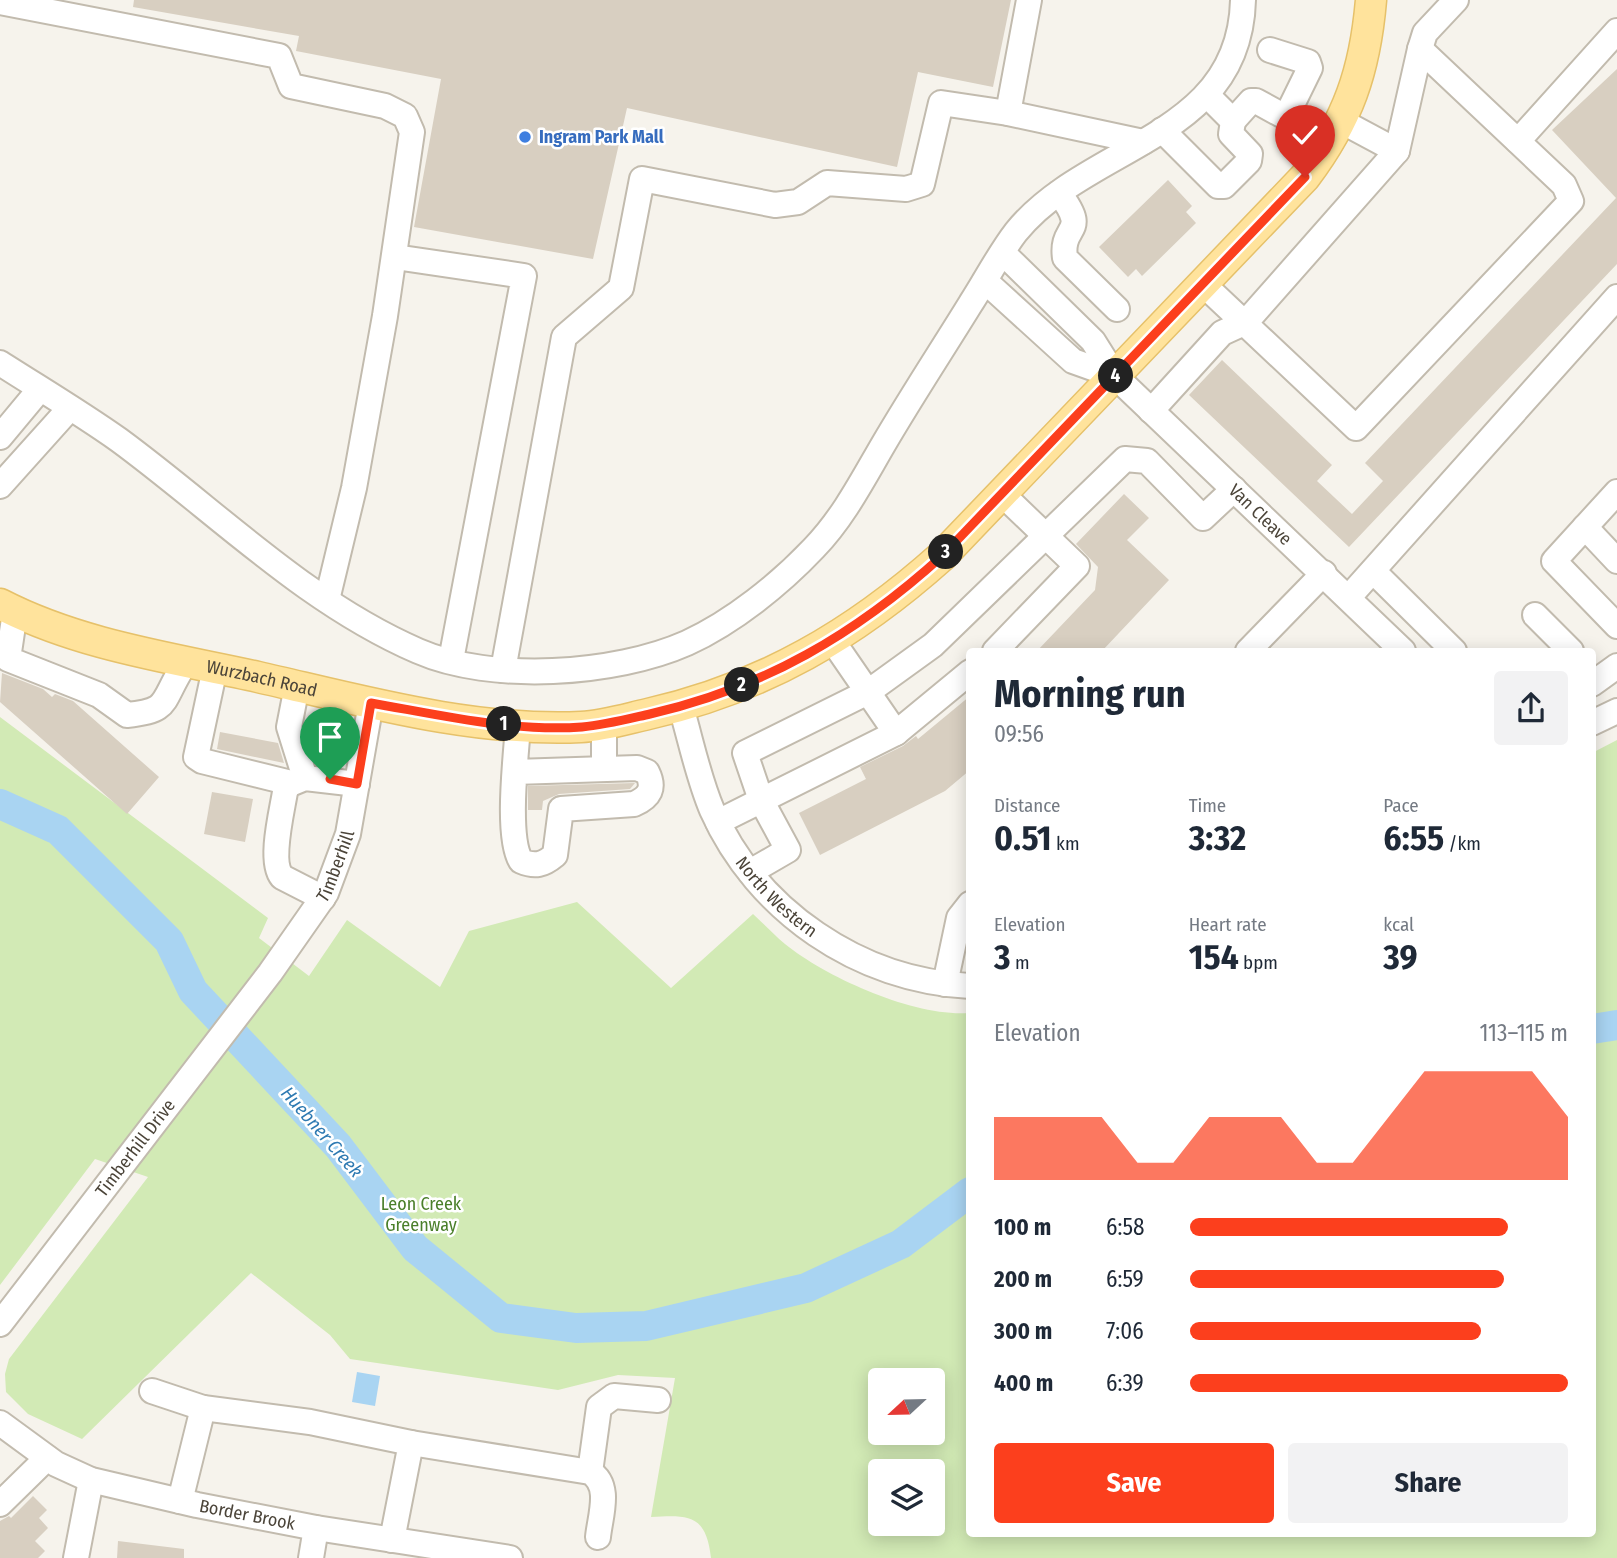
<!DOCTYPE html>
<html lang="en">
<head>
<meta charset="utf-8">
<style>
  body { margin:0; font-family:"Fira Sans Condensed",sans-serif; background:#f2f2f3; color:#1f2937; height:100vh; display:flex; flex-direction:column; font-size:26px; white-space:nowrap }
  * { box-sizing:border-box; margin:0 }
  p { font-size:23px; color:#747a83 }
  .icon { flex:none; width:38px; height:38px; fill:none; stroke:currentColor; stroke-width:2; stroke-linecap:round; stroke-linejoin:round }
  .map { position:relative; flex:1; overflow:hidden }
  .side { position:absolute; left:966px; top:648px; width:630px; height:889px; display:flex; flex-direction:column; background:#fff; border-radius:7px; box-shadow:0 4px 18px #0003 }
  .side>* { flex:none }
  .needle { width:46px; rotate:248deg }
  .controls { position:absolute; left:868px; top:1368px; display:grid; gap:14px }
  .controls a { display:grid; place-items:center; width:77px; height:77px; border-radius:7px; background:#fff; box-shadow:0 4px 18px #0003; font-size:35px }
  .pin { position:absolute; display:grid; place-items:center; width:60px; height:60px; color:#fff; margin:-72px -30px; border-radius:50% 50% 50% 0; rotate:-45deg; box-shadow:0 0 7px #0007 }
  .pin .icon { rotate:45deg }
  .km { position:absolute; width:35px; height:35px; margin:-18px; border-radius:50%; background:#222; color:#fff; font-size:19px; line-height:35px; text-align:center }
  .round { display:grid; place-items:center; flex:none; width:74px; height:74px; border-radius:7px; background:#f2f2f3 }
  .summary { display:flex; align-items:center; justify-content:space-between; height:119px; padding:0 28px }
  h1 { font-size:38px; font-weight:700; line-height:52px }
  .metrics { display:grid; grid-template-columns:repeat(3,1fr); gap:10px; height:119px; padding:7px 28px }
  .metrics div { display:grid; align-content:center }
  .metrics b { font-size:35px; font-weight:700 }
  .metrics small { font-size:19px; font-weight:400 }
  .metrics p { font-size:19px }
  .chart { height:196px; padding:14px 28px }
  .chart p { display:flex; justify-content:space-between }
  .chart svg { width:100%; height:126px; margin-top:7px; fill:#fc3f1d; opacity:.7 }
  .button { display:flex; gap:14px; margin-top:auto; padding:14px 28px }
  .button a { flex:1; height:80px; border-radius:7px; background:#fc3f1d; color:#fff; font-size:28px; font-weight:700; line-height:80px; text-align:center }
  .button a+a { background:#f2f2f3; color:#1f2937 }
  ul { padding:0 28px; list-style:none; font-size:23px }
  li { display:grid; grid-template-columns:112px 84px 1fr; align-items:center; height:52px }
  li i { height:18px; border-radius:9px; background:#fc3f1d }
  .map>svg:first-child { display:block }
  .green { fill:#d2eab5; fill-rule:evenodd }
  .water { fill:#a9d4f2 }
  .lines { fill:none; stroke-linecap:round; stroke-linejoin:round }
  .river { stroke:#a9d4f2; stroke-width:30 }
  .building { fill:#d8cfc1 }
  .minor-casing { stroke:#c2bbae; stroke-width:28 }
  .major-casing { stroke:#e6c16a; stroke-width:33 }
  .minor { stroke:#fff; stroke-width:24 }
  .major { stroke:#ffe39c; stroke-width:30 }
  .route-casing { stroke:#fff; stroke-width:14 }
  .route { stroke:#fc3f1d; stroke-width:9 }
  .shop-dot { fill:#3f7fe0; stroke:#fff; stroke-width:2.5 }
  .labels { text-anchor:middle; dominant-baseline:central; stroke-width:5; stroke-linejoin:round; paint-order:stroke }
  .shop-label { font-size:18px; font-weight:bold; fill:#366cbe; stroke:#fff; text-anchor:start }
  .street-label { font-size:18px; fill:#4b4439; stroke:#fff }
  .park-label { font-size:18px; fill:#4a7f2a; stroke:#fff }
  .water-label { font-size:19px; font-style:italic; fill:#2e7ab2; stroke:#fff }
</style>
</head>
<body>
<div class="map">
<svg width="1617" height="1558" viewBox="0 0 1617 1558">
  <rect width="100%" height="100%" fill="#f6f3ec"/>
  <!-- green -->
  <path class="green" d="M0,717l268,201 -9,20 50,38 38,-56 93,67 29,-56 108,-29 94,86 82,-74c11,10 21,21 32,30 42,34 130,73 184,69l1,520h622v-780l25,-13v818h-906c-5,-44 -22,-43 -60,-41l24,-139 -57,-3 -60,15 -208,-31 -20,-24 -79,-62 -169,166 -54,-25 -22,-22 -1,-18 4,-15 139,-182 -53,-18 -95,126zM880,1381h53v52h-53zM880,1472h53v52h-53z"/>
  <!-- water -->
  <polygon class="water" points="357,1372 380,1376 375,1406 352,1402"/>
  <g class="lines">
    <!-- river -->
    <g class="river">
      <polyline points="0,804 58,830 169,941 193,991 338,1146 415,1248 501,1318 576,1328 646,1326 806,1288 901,1244 970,1192"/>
      <polyline points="1592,1029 1617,1025"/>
    </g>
  </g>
  <!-- building -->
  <g class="building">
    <polygon points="134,0 1011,0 993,87 918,72 897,167 627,108 593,259 414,227 441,79 296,51 299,36 133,7"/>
    <polygon points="1617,69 1617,264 1349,547 1189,395 1222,360 1332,465 1317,481 1352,514 1383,481 1365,463 1616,198 1552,130"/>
    <polygon points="1168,180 1192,206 1186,212 1196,223 1142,276 1136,269 1128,277 1099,247"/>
    <polygon points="1124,494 1149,518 1127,540 1169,580 1102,651 1037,651 1095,590 1098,567 1076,544"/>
    <polygon points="2,673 43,689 52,697 55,694 73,701 159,777 127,814 0,702"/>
    <polygon points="970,696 970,770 945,791 820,855 799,813 866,779 860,767 903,746 916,736 918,739"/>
    <polygon points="220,732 278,743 284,763 217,749"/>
    <polygon points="635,783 630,789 559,794 543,801 542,810 528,810 528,786"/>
    <polygon points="212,792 253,799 245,842 204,834"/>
    <polygon points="33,1496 47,1510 39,1518 48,1528 35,1541 45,1551 38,1558 0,1558 0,1521 9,1516 11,1518"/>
    <polygon points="118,1541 184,1549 184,1558 117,1558"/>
  </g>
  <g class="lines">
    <!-- minor casing -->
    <g class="minor-casing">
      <g id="minor">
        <polyline points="0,2 279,56 291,86 385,106 405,116 412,132 385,316 354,488 327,600"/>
        <polyline points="1420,49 1425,33 1456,0"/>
        <polyline points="1270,50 1308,62 1310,68 1286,117"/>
        <polyline points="1008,113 1029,0"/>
        <polyline points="1233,121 1251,101 1256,101 1331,142"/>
        <polyline points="1341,121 1397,151"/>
        <polyline points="1162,130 1218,186 1224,186 1249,161 1250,154 1231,134 1233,121 1207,95"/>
        <polyline points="1518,141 1617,31"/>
        <path d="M1059,193c32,42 1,30 6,65l52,51"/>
        <path id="s1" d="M1003,253l90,88 22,35 288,275"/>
        <polyline points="395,257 524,276 451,660"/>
        <polyline points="985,281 1073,361 1115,376"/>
        <path d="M0,363c39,25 81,50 119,77 98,72 186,162 299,211 73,32 197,24 269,-8 46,-21 93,-59 127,-95 29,-30 48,-67 69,-103 28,-48 59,-95 88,-142 15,-23 28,-49 45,-71 72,-89 224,-93 227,-232"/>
        <polyline points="1151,411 1222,333 1246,322 1397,151 1420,49 1564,185 1571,201 1356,428 1203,284"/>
        <polyline points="0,437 40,389"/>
        <polyline points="0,486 70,408"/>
        <polyline points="1617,492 1554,561 1617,626"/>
        <polyline points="1585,527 1617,561"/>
        <polyline points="1373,571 1454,651"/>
        <polyline points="1349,597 1617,297"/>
        <path d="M15,612l-7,47 91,36 28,20c42,-4 34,-12 54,-45"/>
        <polyline points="1535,615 1571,651"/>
        <polyline points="832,640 896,733"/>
        <polyline points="995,651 1077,566 1002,494"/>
        <polyline points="1248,651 1324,573"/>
        <polyline points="215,668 196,757 202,761 291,783"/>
        <polyline points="503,670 564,337 621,288 642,179 775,205 798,202 827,183 906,189 922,184 941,103 1008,113 1143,142"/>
        <polyline points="1592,684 1617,666"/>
        <polyline points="297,686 289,727 305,778"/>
        <path id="s2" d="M681,707c10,34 17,70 31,103 45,101 147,171 258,176"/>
        <polyline points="1592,723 1617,711"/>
        <polyline points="604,769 604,723"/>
        <path d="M515,772l122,-4 10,4c8,16 3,25 -13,32l-73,5 -6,46c-12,10 -20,12 -34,6 -15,-24 -5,-105 -3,-135"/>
        <polyline points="718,822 896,733 970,672"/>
        <polyline points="750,872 788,850 761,800 745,753 868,692 933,645 1125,459 1147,461 1203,518 1234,489"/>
        <path d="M323,898l-41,-21c-13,-15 0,-66 3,-85l3,-7 17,-7 52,6"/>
        <polyline points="945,984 959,918 970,904"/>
        <path id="s3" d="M0,1324l270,-351 56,-80 22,-59 23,-131"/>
        <polyline points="152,1391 203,1408 180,1501"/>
        <polyline points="203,1408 310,1422 411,1443 392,1540"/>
        <path id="s4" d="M0,1423l56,41 35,16 106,25 119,23 194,30"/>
        <path d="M411,1443l179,29c22,13 10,44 8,65"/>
        <polyline points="590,1472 599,1407 614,1396 658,1400"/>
        <polyline points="0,1504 47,1458"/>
        <polyline points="76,1558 91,1480"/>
        <polyline points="311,1558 316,1528"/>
      </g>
    </g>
    <!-- major casing -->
    <g class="major-casing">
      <g id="major">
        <path id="s5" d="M0,604c79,41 172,54 258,73 105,24 214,55 323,50 22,-1 45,-8 67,-13 115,-26 207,-80 294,-158l363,-379c43,-57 60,-106 66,-177"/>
      </g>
    </g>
    <!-- minor -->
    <use href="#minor" class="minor"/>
    <!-- major -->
    <use href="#major" class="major"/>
  </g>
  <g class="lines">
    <!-- route casing -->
    <g class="route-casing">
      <path id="route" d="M330,779l27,5 14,-81c69,12 141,29 211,24 23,-2 46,-8 68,-13 114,-26 206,-80 292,-158l363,-379"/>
    </g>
    <!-- route -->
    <use href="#route" class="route"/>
  </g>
  <!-- markers -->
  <circle class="shop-dot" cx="525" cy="137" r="7"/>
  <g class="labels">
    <!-- shop labels -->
    <g class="shop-label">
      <text x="539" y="137">Ingram Park Mall</text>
    </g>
    <!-- street labels -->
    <g class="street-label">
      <text stroke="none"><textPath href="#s1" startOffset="368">Van Cleave</textPath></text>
      <text stroke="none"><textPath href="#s5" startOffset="273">Wurzbach Road</textPath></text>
      <text stroke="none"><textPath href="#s3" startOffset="569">Timberhill</textPath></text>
      <text stroke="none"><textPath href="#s2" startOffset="217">North Western</textPath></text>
      <text stroke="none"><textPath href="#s3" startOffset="222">Timberhill Drive</textPath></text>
      <text stroke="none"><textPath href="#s4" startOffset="268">Border Brook</textPath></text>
    </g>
    <!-- park labels -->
    <g class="park-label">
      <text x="421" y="1204">Leon Creek<tspan x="421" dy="21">Greenway</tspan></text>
    </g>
    <!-- water labels -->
    <g class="water-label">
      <text transform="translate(322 1132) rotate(49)">Huebner Creek</text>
    </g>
  </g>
</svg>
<div class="controls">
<a><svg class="needle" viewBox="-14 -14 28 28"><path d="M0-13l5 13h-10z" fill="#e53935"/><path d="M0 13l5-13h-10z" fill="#747a83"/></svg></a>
<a><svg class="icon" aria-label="layers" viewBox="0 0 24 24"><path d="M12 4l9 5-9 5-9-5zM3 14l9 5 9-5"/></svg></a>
</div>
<div class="pin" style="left:330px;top:779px;background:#1e9e55"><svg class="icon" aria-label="arrive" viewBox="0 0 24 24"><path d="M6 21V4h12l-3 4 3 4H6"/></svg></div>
<div class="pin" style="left:1305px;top:177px;background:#d93025"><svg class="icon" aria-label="check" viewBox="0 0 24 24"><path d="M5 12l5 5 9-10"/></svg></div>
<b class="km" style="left:504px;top:724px">1</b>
<b class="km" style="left:742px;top:685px">2</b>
<b class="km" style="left:946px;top:552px">3</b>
<b class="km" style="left:1116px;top:376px">4</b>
<section class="side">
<div class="summary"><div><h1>Morning run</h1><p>09:56</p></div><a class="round"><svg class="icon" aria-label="share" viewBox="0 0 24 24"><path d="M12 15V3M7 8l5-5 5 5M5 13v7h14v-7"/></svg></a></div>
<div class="metrics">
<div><p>Distance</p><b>0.51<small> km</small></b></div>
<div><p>Time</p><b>3:32</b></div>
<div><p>Pace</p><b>6:55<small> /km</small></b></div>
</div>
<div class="metrics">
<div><p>Elevation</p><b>3<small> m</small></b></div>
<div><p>Heart rate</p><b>154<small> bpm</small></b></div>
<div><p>kcal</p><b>39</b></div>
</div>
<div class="chart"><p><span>Elevation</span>113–115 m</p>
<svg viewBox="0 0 160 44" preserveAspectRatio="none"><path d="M0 44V22L10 22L20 22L30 22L40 38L50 38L60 22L70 22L80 22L90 38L100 38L110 22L120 6L130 6L140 6L150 6L160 22V44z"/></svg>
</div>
<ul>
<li><b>100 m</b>6:58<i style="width:84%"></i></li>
<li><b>200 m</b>6:59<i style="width:83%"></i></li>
<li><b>300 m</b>7:06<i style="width:77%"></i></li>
<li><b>400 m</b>6:39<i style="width:100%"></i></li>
</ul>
<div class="button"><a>Save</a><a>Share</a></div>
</section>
</div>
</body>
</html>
